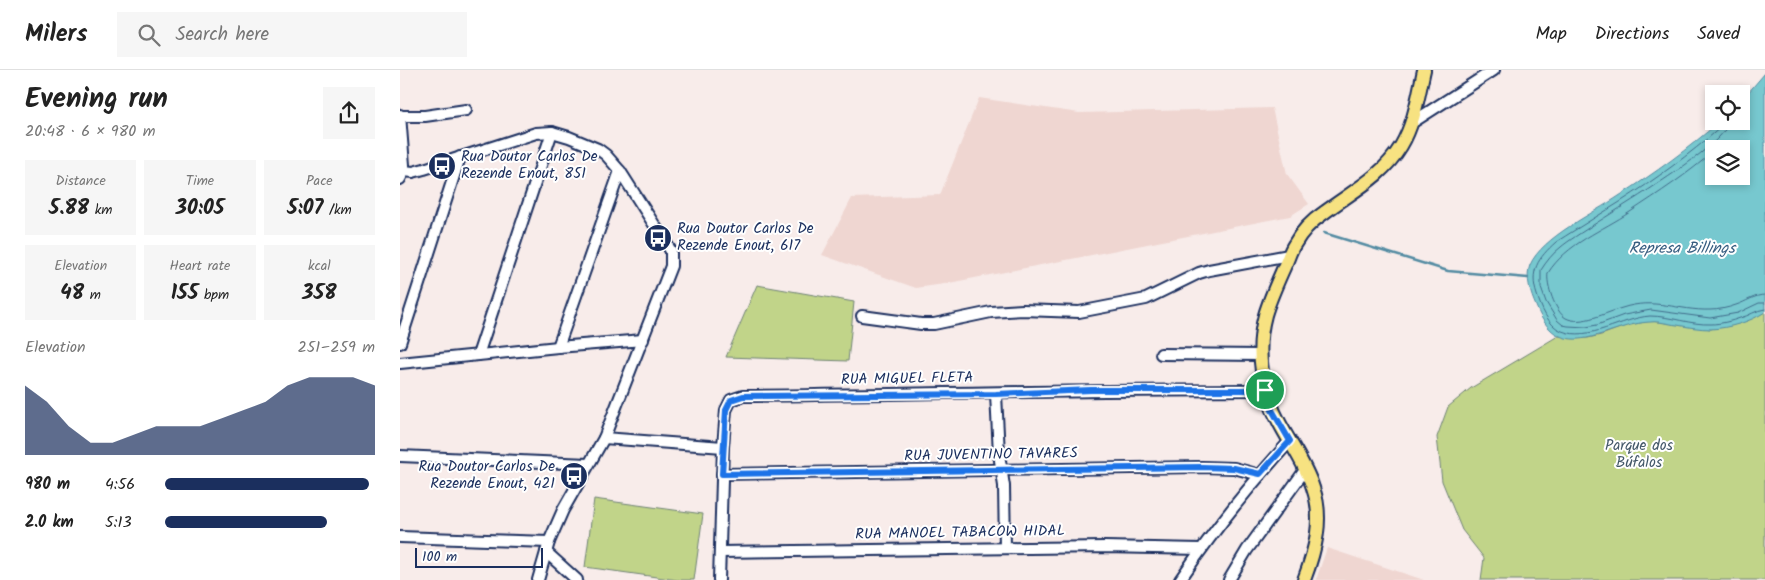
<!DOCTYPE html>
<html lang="en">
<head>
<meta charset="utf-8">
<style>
  body { margin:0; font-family:Kalam,sans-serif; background:#f6f6f6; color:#222; height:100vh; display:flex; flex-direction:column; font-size:19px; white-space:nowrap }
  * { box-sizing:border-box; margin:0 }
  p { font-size:16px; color:#767676 }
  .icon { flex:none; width:28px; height:28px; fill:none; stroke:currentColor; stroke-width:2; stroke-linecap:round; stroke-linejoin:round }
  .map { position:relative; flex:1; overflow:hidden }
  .drawer { display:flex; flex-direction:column; background:#fff; width:400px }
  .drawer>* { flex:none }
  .buttons { position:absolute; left:1305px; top:15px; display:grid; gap:10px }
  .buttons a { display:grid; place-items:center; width:45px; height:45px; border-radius:0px; background:#fff; box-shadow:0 2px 8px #0003; font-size:25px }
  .scale { position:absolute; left:15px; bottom:12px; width:128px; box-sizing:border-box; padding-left:5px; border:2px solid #1b2f5e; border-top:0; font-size:14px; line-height:18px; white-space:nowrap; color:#1b2f5e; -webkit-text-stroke:4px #fff; paint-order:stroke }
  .pin { position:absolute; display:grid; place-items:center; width:42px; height:42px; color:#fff; margin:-21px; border:2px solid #fff; border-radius:50%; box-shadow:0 1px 5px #0007 }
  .round { display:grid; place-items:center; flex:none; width:52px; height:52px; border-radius:0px; background:#f6f6f6 }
  .head { display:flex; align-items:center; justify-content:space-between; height:85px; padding:0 25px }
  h1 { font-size:28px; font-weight:800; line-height:38px }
  .metrics { display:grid; grid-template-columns:repeat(3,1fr); gap:8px; height:85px; padding:5px 25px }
  .metrics div { display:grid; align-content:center; border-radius:0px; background:#f6f6f6; text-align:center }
  .metrics b { font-size:21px; font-weight:800 }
  .metrics small { font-size:14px; font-weight:400 }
  .metrics p { font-size:14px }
  .chart { height:140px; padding:10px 25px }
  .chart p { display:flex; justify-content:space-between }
  .chart svg { width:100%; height:90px; margin-top:5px; fill:#1b2f5e; opacity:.7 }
  ul { padding:0 25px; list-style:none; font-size:16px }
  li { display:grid; grid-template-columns:80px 60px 1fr; align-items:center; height:38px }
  li i { height:12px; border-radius:6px; background:#1b2f5e }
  header { display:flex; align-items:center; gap:30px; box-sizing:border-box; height:70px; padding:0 25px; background:#fff; border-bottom:1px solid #e0e0e0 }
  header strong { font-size:24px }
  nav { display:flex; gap:28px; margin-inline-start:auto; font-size:18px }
  .search { width:350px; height:45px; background:#f6f6f6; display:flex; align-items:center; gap:12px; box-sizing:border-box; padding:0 18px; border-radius:0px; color:#767676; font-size:19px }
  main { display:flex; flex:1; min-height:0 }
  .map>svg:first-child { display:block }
  .built { fill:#efd6d1 }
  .green { fill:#c1d489; stroke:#6e8274 }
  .water { fill:#77c8cf; stroke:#528ba2; fill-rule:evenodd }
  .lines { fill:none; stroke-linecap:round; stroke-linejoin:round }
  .shore { stroke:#406c8b; stroke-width:1 }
  .stream { stroke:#528ba2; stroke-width:2.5 }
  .minor-casing { stroke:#1b2f5e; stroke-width:14 }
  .major-casing { stroke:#1b2f5e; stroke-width:16 }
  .minor { stroke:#fff; stroke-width:10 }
  .major { stroke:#f7e281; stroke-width:12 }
  .route-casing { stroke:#fff; stroke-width:10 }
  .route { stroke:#1a73e8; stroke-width:6 }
  .labels { text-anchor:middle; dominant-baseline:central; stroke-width:4; stroke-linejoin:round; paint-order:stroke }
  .poi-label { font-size:15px; fill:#1b2f5e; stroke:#fff; text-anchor:start }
  .street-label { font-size:15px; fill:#1b2f5e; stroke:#fff }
  .park-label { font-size:15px; fill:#445869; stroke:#fff }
  .water-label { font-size:16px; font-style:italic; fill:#375d80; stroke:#fff }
</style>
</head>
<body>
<header>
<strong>Milers</strong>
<div class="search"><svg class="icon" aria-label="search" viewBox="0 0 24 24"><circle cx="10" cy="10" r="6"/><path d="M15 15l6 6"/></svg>Search here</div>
<nav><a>Map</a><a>Directions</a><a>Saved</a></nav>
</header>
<main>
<section class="drawer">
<div class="head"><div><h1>Evening run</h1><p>20:48 · 6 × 980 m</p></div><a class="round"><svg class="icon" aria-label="share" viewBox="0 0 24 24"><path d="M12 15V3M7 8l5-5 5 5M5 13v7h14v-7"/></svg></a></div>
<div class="metrics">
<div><p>Distance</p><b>5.88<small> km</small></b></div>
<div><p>Time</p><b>30:05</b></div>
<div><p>Pace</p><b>5:07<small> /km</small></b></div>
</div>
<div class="metrics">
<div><p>Elevation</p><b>48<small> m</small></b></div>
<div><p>Heart rate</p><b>155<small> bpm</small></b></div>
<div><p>kcal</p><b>358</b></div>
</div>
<div class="chart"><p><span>Elevation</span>251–259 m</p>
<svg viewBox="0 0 160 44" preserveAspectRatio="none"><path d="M0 44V10L10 18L20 30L30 38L40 38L50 34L60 30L70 30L80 30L90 26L100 22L110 18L120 10L130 6L140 6L150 6L160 10V44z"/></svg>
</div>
<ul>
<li><b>980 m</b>4:56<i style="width:97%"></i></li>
<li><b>2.0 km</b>5:13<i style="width:77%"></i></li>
</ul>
</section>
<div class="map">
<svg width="1365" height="510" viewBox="0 0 1365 510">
  <rect width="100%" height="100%" fill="#f8ecea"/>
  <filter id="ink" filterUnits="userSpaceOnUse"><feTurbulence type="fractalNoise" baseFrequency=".02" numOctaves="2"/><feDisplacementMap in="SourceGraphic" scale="10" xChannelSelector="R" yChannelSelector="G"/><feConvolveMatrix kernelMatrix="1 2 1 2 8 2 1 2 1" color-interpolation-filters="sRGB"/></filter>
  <g filter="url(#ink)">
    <!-- built -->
    <g class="built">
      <polygon points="579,28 679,43 872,38 887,104 909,134 890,146 544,214 516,218 422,185 452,128 540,125"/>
      <polygon points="927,478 1024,510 916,510"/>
    </g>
    <!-- green -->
    <g class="green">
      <polygon points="357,215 454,232 448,291 326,287"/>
      <polygon points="1365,242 1365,510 1081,510 1084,488 1062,460 1042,411 1037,367 1048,337 1071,318 1158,266 1175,268 1188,268 1201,265 1228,255 1251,251 1311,259"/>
      <polygon points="194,429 303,444 294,510 278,510 185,497"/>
    </g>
    <!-- water -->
    <path class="water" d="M1365,3v239c-15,10 -36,16 -54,17 -11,0 -23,-2 -34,-4 -9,-1 -18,-4 -26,-3 -44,1 -90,47 -115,-16 -5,-11 -11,-29 -6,-41 12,-28 64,-52 89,-69 36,-23 69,-47 101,-75h21v-20zM1314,79h27v27h-27z"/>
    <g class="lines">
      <!-- shore -->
      <g class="shore">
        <path d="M1322,51l-1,6c-32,28 -65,52 -101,75 -15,9 -30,19 -45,28 -6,4 -13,8 -19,12 -18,16 -27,29 -19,53 4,12 11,31 25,36 27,11 60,-13 88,-15 20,0 41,9 61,8 9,0 21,-3 29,-6 9,-2 16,-8 25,-9"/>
        <path d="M1329,51c-2,28 -142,104 -168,126 -8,6 -15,15 -20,23v18l5,14 11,18 6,5 5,1 18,1 11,-2 27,-10 27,-5 59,8 28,-5 21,-10h6"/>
        <path d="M1314,81c-26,23 -55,42 -84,61 -27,18 -64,32 -82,61 -2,11 7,39 18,45 15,8 41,-6 56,-10 33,-11 56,3 88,2 8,0 18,-2 26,-5 10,-3 18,-10 29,-10"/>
      </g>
      <!-- stream -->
      <polyline class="stream" points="924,163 1048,201 1128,208"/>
      <!-- minor casing -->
      <g class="minor-casing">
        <g id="minor">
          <polyline points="0,45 4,95 4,101 0,109"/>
          <polyline points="0,46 25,46 66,40"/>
          <polyline points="1013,52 1094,0"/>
          <polyline points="4,101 13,102 24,99 136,63 152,62 169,67 198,79 206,85 220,101 271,181 271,196 204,368 163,440 149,472 138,510"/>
          <polyline points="462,246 521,254 534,254 591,242 623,240 679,242 746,229 799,203 809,200 889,185"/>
          <polyline points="0,273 60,87"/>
          <polyline points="158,277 220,101"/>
          <polyline points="761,284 861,285"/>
          <polyline points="78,285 152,62"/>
          <polyline points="0,293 158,277 243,270"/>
          <polyline points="596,324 599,384 604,416 605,478"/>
          <polyline points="204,368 323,377"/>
          <polyline points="0,386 188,394"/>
          <polyline points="322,404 802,397 834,398 860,405"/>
          <polyline points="0,467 149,472"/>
          <polyline points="146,482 177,510"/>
          <polyline points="320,482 705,477 801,479"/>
          <path d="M319,510l4,-133 3,-37 5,-10 12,-4c174,-2 348,-6 522,-6"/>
          <path d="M780,510c33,-49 70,-95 110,-139"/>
          <polyline points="829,510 847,480 905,400"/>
        </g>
      </g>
      <!-- major casing -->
      <g class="major-casing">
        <path id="major" d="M904,510c11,-29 20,-61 9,-92 -7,-23 -22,-43 -33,-64 -18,-33 -25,-72 -15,-109 5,-17 13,-34 20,-50 3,-6 5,-14 9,-20 7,-13 19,-25 31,-33 28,-21 58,-36 76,-66 14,-24 17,-50 23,-76"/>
      </g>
      <!-- minor -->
      <use href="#minor" class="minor"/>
      <!-- major -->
      <use href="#major" class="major"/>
    </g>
  </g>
  <g class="lines" filter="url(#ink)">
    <!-- route casing -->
    <g class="route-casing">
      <polygon id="route" points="691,320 865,320 872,340 890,371 860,404 834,398 802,397 322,404 326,340 331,330 343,326 596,324"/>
    </g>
    <!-- route -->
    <use href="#route" class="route"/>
  </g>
  <!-- icons -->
  <defs>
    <g id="bus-disc" transform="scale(1.4375)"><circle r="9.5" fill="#1b2f5e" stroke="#fff"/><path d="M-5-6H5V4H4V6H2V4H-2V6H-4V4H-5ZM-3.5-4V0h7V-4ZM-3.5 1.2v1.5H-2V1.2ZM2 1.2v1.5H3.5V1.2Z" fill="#fff"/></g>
  </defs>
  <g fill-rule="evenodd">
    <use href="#bus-disc" x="42" y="96"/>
    <use href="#bus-disc" x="258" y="168"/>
    <use href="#bus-disc" x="174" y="406"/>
  </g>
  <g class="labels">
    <!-- poi labels -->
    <g class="poi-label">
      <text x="61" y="87">Rua Doutor Carlos De<tspan x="61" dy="17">Rezende Enout, 851</tspan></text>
      <text x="277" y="159">Rua Doutor Carlos De<tspan x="277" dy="17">Rezende Enout, 617</tspan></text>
      <text x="155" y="397" text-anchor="end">Rua Doutor Carlos De<tspan x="155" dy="17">Rezende Enout, 421</tspan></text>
    </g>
    <!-- street labels -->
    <g class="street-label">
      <text transform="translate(507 309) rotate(-1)">RUA MIGUEL FLETA</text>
      <text transform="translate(591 385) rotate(-1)">RUA JUVENTINO TAVARES</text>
      <text transform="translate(560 463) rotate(-1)">RUA MANOEL TABACOW HIDAL</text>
    </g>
    <!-- park labels -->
    <g class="park-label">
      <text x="1239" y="376">Parque dos<tspan x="1239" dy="17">Búfalos</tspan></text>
    </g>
    <!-- water labels -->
    <g class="water-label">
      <text x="1282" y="178">Represa Billings</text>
    </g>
  </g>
</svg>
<div class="buttons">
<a><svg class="icon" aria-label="locate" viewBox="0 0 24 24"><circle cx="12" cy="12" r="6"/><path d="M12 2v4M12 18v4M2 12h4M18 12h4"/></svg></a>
<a><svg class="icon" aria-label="layers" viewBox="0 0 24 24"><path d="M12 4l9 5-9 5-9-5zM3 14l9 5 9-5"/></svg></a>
</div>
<div class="scale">100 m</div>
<div class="pin" style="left:865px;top:320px;background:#1e9e55"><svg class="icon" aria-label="arrive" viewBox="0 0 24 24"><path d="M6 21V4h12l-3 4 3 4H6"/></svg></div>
</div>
</main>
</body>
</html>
